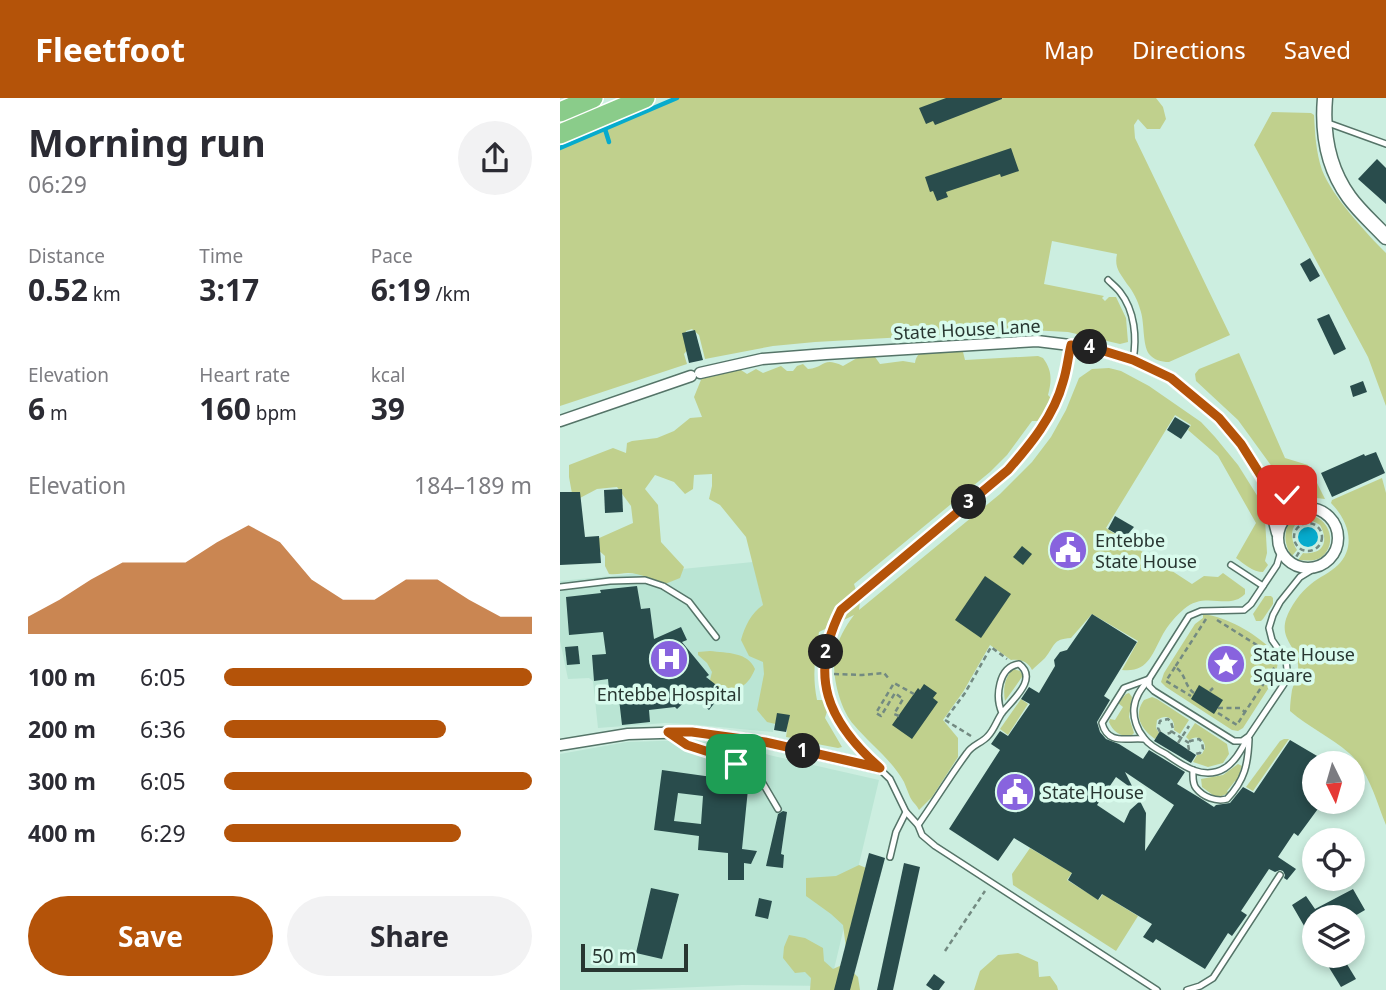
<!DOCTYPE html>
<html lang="en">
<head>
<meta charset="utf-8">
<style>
  body { margin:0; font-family:"Noto Sans",sans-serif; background:#f2f2f3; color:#2b2b33; height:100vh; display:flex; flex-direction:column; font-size:26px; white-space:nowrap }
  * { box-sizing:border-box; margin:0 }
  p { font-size:23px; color:#7c7c81 }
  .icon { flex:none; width:38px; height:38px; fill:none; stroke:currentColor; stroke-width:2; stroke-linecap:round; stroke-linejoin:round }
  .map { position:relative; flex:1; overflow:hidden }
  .side { display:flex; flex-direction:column; background:#fff; width:560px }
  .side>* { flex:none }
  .needle { width:46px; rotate:175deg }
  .tools { position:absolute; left:742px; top:653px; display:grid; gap:14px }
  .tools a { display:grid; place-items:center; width:63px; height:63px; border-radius:50%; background:#fff; box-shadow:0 4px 10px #0003; font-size:35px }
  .scale { position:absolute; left:21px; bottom:18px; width:107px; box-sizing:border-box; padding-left:7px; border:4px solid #283631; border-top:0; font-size:19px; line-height:24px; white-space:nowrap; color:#283631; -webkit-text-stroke:5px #d9fbed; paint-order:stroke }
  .pin { position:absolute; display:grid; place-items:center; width:60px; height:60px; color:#fff; margin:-30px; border-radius:14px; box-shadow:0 4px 10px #0006 }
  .km { position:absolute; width:35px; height:35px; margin:-18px; border-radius:50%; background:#222; color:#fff; font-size:19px; line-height:35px; text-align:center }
  .round { display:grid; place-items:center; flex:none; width:74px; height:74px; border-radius:37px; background:#f2f2f3 }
  .head { display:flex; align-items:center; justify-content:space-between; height:119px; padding:0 28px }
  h1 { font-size:38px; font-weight:700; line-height:52px }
  .metrics { display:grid; grid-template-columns:repeat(3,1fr); gap:10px; height:119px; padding:7px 28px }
  .metrics div { display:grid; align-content:center }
  .metrics b { font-size:30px; font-weight:700 }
  .metrics small { font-size:19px; font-weight:400 }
  .metrics p { font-size:19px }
  .chart { height:196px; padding:14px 28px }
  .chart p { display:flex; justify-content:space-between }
  .chart svg { width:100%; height:126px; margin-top:7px; fill:#b45309; opacity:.7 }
  .primary-button { display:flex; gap:14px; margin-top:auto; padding:14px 28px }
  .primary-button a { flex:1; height:80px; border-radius:42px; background:#b45309; color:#fff; font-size:28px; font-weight:700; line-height:80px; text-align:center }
  .primary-button a+a { background:#f2f2f3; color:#2b2b33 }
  ul { padding:0 28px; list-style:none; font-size:23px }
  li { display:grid; grid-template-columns:112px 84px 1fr; align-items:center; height:52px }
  li i { height:18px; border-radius:9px; background:#b45309 }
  header { display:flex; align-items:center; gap:42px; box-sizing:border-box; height:98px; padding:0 35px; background:#b45309; color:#fff }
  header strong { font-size:33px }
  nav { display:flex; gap:38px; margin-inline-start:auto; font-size:24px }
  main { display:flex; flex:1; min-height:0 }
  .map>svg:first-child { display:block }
  .built { fill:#bae5d4 }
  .green { fill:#c0d08d }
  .water { fill:#06abcd }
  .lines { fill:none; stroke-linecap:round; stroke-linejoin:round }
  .stream { stroke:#06abcd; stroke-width:4.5 }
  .building { fill:#294c4c; fill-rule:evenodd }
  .service-casing { stroke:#557468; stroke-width:8 }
  .minor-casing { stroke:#557468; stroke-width:13 }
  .tertiary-casing { stroke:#557468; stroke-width:17 }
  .trunk-casing { stroke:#fff; stroke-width:22 }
  .path { stroke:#738a81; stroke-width:2.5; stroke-dasharray:5 3.5; stroke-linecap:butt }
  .service { stroke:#fff; stroke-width:5 }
  .minor { stroke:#fff; stroke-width:10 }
  .tertiary { stroke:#fff; stroke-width:14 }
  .trunk { stroke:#8acc8a; stroke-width:19 }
  .route-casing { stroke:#fff; stroke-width:14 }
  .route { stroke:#b45309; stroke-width:9 }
  .labels { text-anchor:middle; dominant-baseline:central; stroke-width:7; stroke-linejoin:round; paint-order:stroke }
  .street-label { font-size:18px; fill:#283631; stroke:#d9fbed }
  .poi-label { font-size:18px; fill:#283631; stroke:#d9fbed; text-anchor:start }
</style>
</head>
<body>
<header>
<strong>Fleetfoot</strong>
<nav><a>Map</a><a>Directions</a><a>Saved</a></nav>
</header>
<main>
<section class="side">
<div class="head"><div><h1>Morning run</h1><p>06:29</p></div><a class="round"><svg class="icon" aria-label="share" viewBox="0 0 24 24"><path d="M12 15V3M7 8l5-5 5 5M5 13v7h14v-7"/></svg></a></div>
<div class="metrics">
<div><p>Distance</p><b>0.52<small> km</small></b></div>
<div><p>Time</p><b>3:17</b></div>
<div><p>Pace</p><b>6:19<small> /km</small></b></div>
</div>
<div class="metrics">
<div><p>Elevation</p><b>6<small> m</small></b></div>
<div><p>Heart rate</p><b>160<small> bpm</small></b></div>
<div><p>kcal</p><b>39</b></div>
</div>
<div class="chart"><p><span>Elevation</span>184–189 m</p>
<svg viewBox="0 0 160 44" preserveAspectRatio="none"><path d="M0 44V38L10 32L20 25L30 19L40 19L50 19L60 12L70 6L80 12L90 25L100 32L110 32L120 25L130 25L140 32L150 38L160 38V44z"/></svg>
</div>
<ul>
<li><b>100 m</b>6:05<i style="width:100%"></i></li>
<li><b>200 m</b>6:36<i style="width:72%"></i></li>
<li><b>300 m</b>6:05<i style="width:100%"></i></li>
<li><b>400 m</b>6:29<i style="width:77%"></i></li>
</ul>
<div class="primary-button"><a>Save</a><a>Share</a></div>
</section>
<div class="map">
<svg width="826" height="892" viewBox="0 0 826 892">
  <rect width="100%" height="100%" fill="#cceee0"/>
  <!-- built -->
  <g class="built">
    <polygon points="193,464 208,528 215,621 213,634 127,626 105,625 38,630 33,583 29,580 8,581 0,543 0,483"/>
    <polygon points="130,642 195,652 209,657 319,682 270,888 182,887 69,892 0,892 0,656 67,644"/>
  </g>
  <!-- green -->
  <g class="green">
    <path d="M118,0h478l7,9 3,12 -6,10h-13l-9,-10 -4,6 1,13 95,197 -61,27c-8,0 -15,-2 -20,-8 -7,-10 -4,-32 -9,-45 -2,-8 -7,-18 -13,-25 -7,-11 -13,-16 -10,-30l-65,-13 -8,43 60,12 -2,2 3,3 4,-4h7l10,21 2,24 -8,2 -52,-12 -38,-2 -215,12 -42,4 -68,13 -6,-24 -7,-6 -6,2 -1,7 3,11 -4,5 3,10 -127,42v-257l44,-19 4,7 -3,-8z"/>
    <path d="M712,14l39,1 3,2c1,19 2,37 8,55 10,26 44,63 64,83v153l-18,-49 -114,-212z"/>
    <path d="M391,245l12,9 2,8 73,-4 5,2c9,12 9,22 5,37l3,3v9l-4,11 -9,3h-6l-25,34 -17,17 -136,112 6,18 -1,8 141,-116 32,-32 19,-25 15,-27 13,-32 13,-9 17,-1 12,3 28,15 52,36 14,15 23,28 20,32 7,22 2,34 -2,8 3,4 -5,7c-10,0 -19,-8 -27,-14l20,-35 -38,-67 -30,-26 3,-5 -16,-10 -69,113 86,56 12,-8 14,1 5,-4 22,16v5c-16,17 -40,-4 -61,15 -8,7 -16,16 -21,25 -11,20 -15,39 -41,36l16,-29 -46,-27 -21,24c-19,1 -16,8 -26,20 -4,4 -9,8 -13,12 -4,-9 -13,-11 -21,-10l-21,-15 -27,47 -20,28 15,18v19l-26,40 -13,13c-3,-6 -6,-7 -9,-13 -2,-5 -4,-10 -6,-15 -12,-22 -34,-38 -50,-57 -14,-15 -23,-51 -19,-71 3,-15 10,-27 19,-39l-35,17c-4,23 -7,44 -2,68h7l4,8 -3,10 17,29 -4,1 -21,-4 -9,2 -11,-7 -11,-2 1,-7 -3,-4 -17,-4 -10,-12 7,-36 -1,-12 -14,-6 -8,-16c4,-14 10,-27 22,-35l-17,-68 -26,-32 -11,-6 3,-13v-12l-18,1 -1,14 -8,5 -11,-12 -19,-7 -10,14 13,16 3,37 23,25 -4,11 -15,6c-11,-4 -25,-11 -37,-11 -7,0 -11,2 -19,1l-4,-8v-10l-9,-8 1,-9 36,-16 -2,-17 -14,-19 -20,2 -17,9 -7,1 -4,-22v-12l44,-17 13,5 1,-10 5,-2 25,-3 17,-7 16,-13 12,-1 -8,-20 11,-27 30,-4 12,8 9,-5 7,4 18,-7 6,5h6l4,-5 6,-2 5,5c17,-1 14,-13 35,-3l21,-12 11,3 5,7 23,-3 12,2c2,-16 22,-16 36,-20z"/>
    <polygon points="679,255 725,360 748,367 765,401 747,399 734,393 723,384 678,322 636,283 635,276 639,271"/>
    <path d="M822,380l4,15v332c-10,-24 -17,-54 -37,-72 -18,-16 -41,-26 -59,-42 0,-7 1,-14 2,-21 3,-9 7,-16 6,-26 -2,-18 -18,-25 -12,-45 5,-14 14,-26 25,-35 8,-7 19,-11 27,-19 19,-19 10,-45 -7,-62l1,-3z"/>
    <path d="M745,416c4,1 8,1 11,3 16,7 20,31 4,41 -7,4 -15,2 -22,2l5,-7c21,2 26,-12 17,-28 -21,-14 -36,4 -23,25l-5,6c-8,-10 -10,-29 2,-38 3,-2 7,-2 11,-4z"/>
    <polygon points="705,498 711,498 713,500 713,506 703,521 701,523 696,523 693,516"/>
    <path d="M643,516c28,4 57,22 76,43l-4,21 -32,50 -5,3 -6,-1 -66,-43 -5,-5 3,-9 31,-49 8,-6z"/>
    <path d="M150,553c17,2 38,1 45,18 -3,7 -7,15 -15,18 -10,4 -31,1 -42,0l12,-7 2,-8 -5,-9 -9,-8v-3z"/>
    <path d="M453,571l7,2 2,3v3l-17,24c-2,-11 -1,-23 8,-32z"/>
    <path d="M569,595l3,4 -3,20 5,16 -3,3c-10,1 -18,-4 -22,-14l1,-3 5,1 8,-13 -5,-4 8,-9z"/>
    <path d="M592,599l5,2 32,21 -9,14 -6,-4c2,-11 -7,-17 -17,-10l-1,8 3,5 -4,6c-14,-10 -22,-24 -11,-39z"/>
    <polygon points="461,601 468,606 448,637 440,631"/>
    <path d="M635,625l32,21 2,10 -6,9 -15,4 -15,-5 4,-7 5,-1 3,-6c0,-9 -8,-14 -16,-8l-3,-3z"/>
    <polygon points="724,641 729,641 693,693 686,689 720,643"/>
    <polygon points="678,666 682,668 677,684 675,683 667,693 669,695 657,700 642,689 641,681 663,677"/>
    <polygon points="517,736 532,745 507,782 539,802 563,765 574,772 555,804 578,818 556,853 453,787 452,776 470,750 497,766"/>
    <polygon points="299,767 314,773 286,850 283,827 271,816 246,798 246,780 276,778"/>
    <polygon points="229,837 245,840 263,850 264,863 273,871 284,866 298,879 300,892 250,892 251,880 245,874 235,875 223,860 224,849"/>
    <polygon points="458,855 478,864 479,879 490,878 497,888 498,892 414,892 420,873 438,857"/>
  </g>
  <!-- water -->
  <circle class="water" cx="748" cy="439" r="10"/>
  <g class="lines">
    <!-- stream -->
    <g class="stream">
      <polyline points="45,31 49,44"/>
      <polyline points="0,50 117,0"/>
    </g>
  </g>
  <!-- building -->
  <g class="building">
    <polygon points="386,0 442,0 442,1 375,27 373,23 366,26 359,10"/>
    <polygon points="451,50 459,73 441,79 440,76 386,94 388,99 377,103 373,93 370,94 365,79"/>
    <polygon points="817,61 826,70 826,106 798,81"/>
    <polygon points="750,160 760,178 750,184 740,166"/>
    <polygon points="769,216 786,251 774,257 757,221"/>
    <polygon points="135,232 143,262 129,265 122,235"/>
    <polygon points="803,283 807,294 793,299 790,288"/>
    <polygon points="615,319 630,328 621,341 607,332"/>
    <polygon points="816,354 825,375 772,399 761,375 804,356 805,358"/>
    <polygon points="62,391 63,414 45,415 44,392"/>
    <polygon points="0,394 20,394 25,439 39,438 41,465 0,467"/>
    <polygon points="555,418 574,429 568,436 560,438 548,431"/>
    <polygon points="462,448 472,456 463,467 453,459"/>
    <polygon points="425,478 451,496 421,540 395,522"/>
    <polygon points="77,488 81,511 90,510 94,541 121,529 127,542 122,544 149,577 146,579 164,593 149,612 132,597 117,611 115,609 89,612 90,624 62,627 59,601 50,602 48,581 34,583 32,557 46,556 43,534 9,537 6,499 41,495 40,492"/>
    <path d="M532,516l45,28 -33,54 6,4 -13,22 3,10 6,7 13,5 24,15 6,-9 36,22 -8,12 23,14 14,9 2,-2 14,-2 13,-16 11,6 36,-53 39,23h-15v39l6,4 -22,30 -4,-3 -16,24 18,12 -9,11 -3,-2 1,-3 -2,-4 -3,-1 -5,2 -6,-3 -28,42 6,4 -15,21 -4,-3 -23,36 -49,-30 -3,4 -10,-6 9,-13 -50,-30 -4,6 -30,-20 4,-7 -58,-35 -16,23 -49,-32 51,-79 -9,-6 9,-13 8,5 22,-32 -9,-5 8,-12 10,6 16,-27 -1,-6 6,-8 7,-2zM565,674l49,33 -29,46 1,-38 -6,-12 -10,9 -6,13 -27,-18 19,-28 18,13z"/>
    <polygon points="18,548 20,566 7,567 5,549"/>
    <polygon points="364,586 377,595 373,600 378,604 352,641 332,627 358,590 360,592"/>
    <polygon points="639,587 663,602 654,616 631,601"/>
    <polygon points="217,615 230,617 226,634 214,632"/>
    <polygon points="600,633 636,657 631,665 594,643"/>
    <path d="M102,672l43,6 44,3 -7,70 15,2 -6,13 -7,-1v17h-16v-27l-30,-3 1,-14 -45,-6zM118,695l25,3 -2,28 -27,-3z"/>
    <polygon points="223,713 227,714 221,756 224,757 223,770 206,768 218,716"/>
    <polygon points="309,755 325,760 290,892 274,892"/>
    <polygon points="344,765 360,769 333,892 317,892"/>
    <polygon points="91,790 119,796 102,861 76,855"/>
    <polygon points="793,791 805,812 793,819 754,819 754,845 732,807 746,798 755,811"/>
    <polygon points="199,800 212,803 208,821 195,818"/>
    <polygon points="762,858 782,858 796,881 781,889"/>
    <polygon points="374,876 385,884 379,892 373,892 366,887"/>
  </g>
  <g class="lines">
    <!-- service casing -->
    <g class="service-casing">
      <g id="service">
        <polyline points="768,25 826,46"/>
        <path d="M548,182c4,4 9,8 12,12 15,19 17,46 13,68"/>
        <path d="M511,247c-3,12 -4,25 -8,37 -9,34 -33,63 -55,88l-167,140 -11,21 -5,28 -1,20 6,24 13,23 17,24 30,29 16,33 12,13 4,10 13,11 222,144"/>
        <polyline points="721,453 717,467 691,506 684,512 641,513 629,518 589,581 589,588 594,593 674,643 682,643 689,638 726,583 727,571 726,562 712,542 709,530 713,517 720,504 740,479 758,468"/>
        <polyline points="671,467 703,488"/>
        <polyline points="0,489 50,483 85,482 103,488 129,504 156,539"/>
        <path d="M589,581c-7,9 -14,17 -15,29 -1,10 3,22 10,30 5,7 14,12 22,16 17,12 38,27 59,14 11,-7 17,-20 23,-30"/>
        <polyline points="111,635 127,647 152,655 198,677 218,711"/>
        <path d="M584,641c-17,-2 -36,7 -42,-16l22,-35 25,-9"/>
        <path d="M633,672c0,6 -1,13 3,18 7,9 20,14 31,11 18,-19 21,-35 22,-60"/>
        <path d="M358,727c17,-24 32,-49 49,-72 5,-8 15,-10 21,-17 6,-6 9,-16 14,-23 10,-13 37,-34 17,-49 -21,3 -24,33 -17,49"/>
        <polyline points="330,759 336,734 346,714"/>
        <polyline points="627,892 640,888 653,880 720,777"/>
      </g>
    </g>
    <!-- minor casing -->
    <g class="minor-casing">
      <g id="minor">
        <polyline points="140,275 202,261 266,256 477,243 534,250 573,262 611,280 659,320 681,346 703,381 717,435"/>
        <polyline points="0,323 131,278"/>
        <polyline points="703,381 727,397 748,409"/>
        <circle cx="748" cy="440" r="30"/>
        <polyline points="0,647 68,636 132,634 205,644 320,670"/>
      </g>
    </g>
    <!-- tertiary casing -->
    <g class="tertiary-casing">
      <path id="tertiary" d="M765,0c-3,35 3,70 24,99 10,14 25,27 37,40"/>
    </g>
    <!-- trunk casing -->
    <g class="trunk-casing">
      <g id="trunk">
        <polyline points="0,14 33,0"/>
        <polyline points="0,36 85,0"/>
      </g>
    </g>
    <!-- path -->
    <g class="path">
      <circle cx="748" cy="439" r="14"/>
      <polyline points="732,466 741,451"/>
      <polyline points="657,522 708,554"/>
      <polyline points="615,569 606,583 631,598"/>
      <polyline points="274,576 302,577 324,575 330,582"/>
      <polyline points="650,593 653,590"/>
      <path d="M634,595c-10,-7 -8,-20 -19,-26l31,-48"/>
      <polyline points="658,610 680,610 685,614 716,567"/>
      <polyline points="658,615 677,627 685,614"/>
      <polyline points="339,618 334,616 343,601 335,595 321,618 316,615 334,585 354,596"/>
      <polyline points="611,633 629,645"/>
      <polyline points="600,634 598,630 600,623 608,621 611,624 613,631 610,635 605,636"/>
      <polyline points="411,638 385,622 405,595 431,549 447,561"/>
      <polyline points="618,645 629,628"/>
      <polyline points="629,652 628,646 630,643 639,641 642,644 643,651 640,655 635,656"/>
      <polyline points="385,853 425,793"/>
    </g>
    <!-- service -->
    <use href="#service" class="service"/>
    <!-- minor -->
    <use href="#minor" class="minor"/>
    <!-- tertiary -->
    <use href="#tertiary" class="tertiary"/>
    <!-- trunk -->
    <use href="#trunk" class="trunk"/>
  </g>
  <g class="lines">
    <!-- route casing -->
    <g class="route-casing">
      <path id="route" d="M176,666l-24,-11 -25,-8 -19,-13h24l73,10 115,26c-53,-47 -72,-92 -39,-158l167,-140c22,-25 46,-54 55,-88 4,-12 5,-25 8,-37l23,3 39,12 38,18 48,40 22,26 22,35 24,16"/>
    </g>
    <!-- route -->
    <use href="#route" class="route"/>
  </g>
  <!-- icons -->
  <defs>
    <g id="civic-disc" transform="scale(2.0125)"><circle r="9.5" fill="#8863de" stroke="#d9fbed"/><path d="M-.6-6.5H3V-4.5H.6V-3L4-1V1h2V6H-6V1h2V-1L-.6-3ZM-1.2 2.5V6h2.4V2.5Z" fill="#fff"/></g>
    <g id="hospital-disc" transform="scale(2.0125)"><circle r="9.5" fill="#8863de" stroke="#d9fbed"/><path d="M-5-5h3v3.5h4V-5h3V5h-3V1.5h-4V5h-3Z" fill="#fff"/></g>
    <g id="sight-disc" transform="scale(2.0125)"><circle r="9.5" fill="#8863de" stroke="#d9fbed"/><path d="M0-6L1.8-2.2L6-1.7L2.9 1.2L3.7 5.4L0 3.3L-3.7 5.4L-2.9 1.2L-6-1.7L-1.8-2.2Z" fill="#fff"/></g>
  </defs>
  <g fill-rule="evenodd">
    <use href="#civic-disc" x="508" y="452"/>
    <use href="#hospital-disc" x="109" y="561"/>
    <use href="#sight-disc" x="666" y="566"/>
    <use href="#civic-disc" x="455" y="694"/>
  </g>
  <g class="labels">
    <!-- street labels -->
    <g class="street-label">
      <text transform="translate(407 231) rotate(-3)">State House Lane</text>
    </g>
    <!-- poi labels -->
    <g class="poi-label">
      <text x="535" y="442">Entebbe<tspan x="535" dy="21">State House</tspan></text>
      <text x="693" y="556">State House<tspan x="693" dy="21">Square</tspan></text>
      <text x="109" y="596" text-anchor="middle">Entebbe Hospital</text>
      <text x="482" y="694">State House</text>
    </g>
  </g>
</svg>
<div class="tools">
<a><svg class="needle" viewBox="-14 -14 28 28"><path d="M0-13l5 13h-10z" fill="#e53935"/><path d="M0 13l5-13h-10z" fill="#7c7c81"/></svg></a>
<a><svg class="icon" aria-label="locate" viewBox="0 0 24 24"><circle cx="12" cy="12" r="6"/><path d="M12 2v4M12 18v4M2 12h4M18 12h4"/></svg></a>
<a><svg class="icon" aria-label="layers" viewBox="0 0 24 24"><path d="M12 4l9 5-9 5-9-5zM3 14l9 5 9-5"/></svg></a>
</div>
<div class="scale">50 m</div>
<div class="pin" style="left:176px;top:666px;background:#1e9e55"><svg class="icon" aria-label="arrive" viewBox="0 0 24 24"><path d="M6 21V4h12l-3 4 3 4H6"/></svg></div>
<div class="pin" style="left:727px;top:397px;background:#d93025"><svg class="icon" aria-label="check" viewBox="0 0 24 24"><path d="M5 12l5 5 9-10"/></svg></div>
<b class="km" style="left:243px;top:653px">1</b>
<b class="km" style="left:266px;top:554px">2</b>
<b class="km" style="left:409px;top:404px">3</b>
<b class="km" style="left:530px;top:249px">4</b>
</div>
</main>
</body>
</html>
